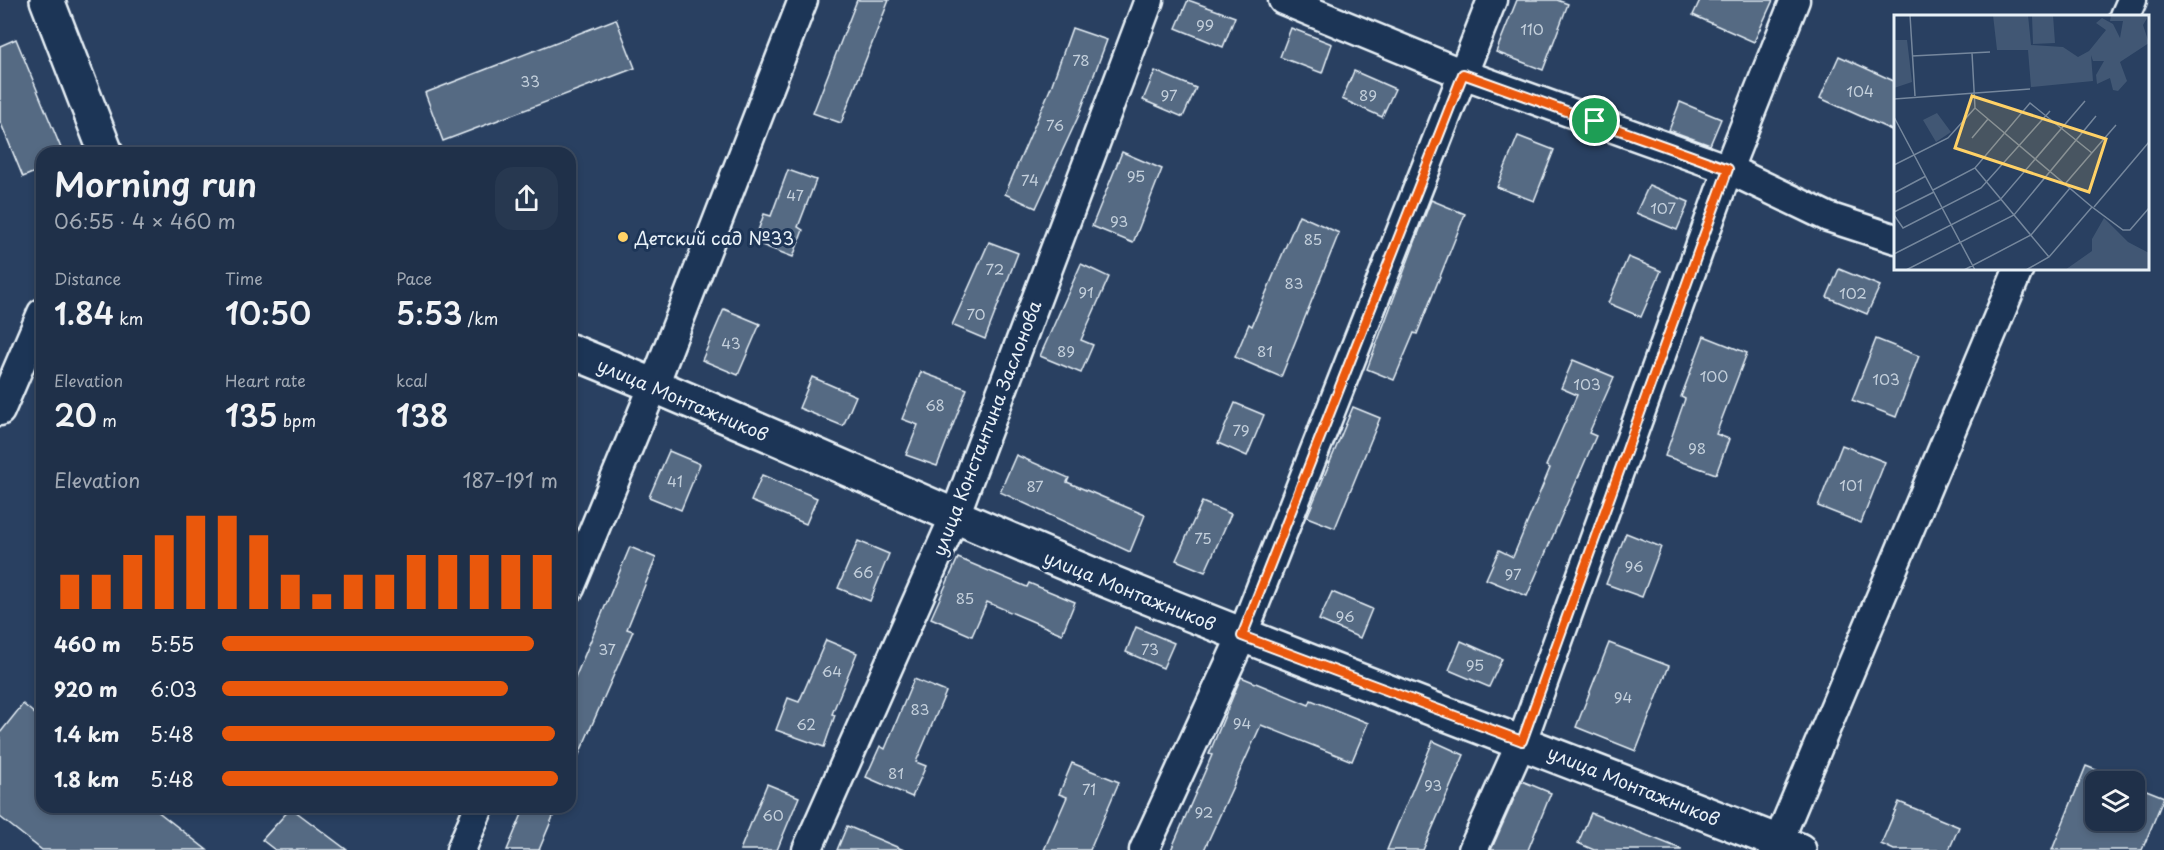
<!DOCTYPE html>
<html lang="en">
<head>
<meta charset="utf-8">
<style>
  body { margin:0; font-family:"Playpen Sans",sans-serif; background:#273850; color:#f1f3f6; height:100vh; display:flex; flex-direction:column; font-size:22px; white-space:nowrap }
  * { box-sizing:border-box; margin:0 }
  p { font-size:20px; color:#a1a9b4 }
  .icon { flex:none; width:33px; height:33px; fill:none; stroke:currentColor; stroke-width:2; stroke-linecap:round; stroke-linejoin:round }
  .map { position:relative; flex:1; overflow:hidden }
  .panel { position:absolute; left:36px; top:147px; width:540px; height:666px; display:flex; flex-direction:column; background:#1f3049; border-radius:18px; box-shadow:0 3px 9px #0003,0 0 0 2px #3c4b61 }
  .panel>* { flex:none }
  .controls { position:absolute; left:2085px; top:771px; display:grid; gap:12px }
  .controls a { display:grid; place-items:center; width:60px; height:60px; border-radius:12px; background:#1f3049; box-shadow:0 3px 9px #0003,0 0 0 2px #3c4b61; font-size:30px }
  .pin { position:absolute; display:grid; place-items:center; width:51px; height:51px; color:#fff; margin:-26px; border:3px solid #fff; border-radius:50%; box-shadow:0 2px 6px #0007 }
  .round { display:grid; place-items:center; flex:none; width:63px; height:63px; border-radius:18px; background:#273850 }
  .headline { display:flex; align-items:center; justify-content:space-between; height:102px; padding:0 18px }
  h1 { font-size:33px; font-weight:600; line-height:45px }
  .metrics { display:grid; grid-template-columns:repeat(3,1fr); gap:9px; height:102px; padding:6px 18px }
  .metrics div { display:grid; align-content:center }
  .metrics b { font-size:30px; font-weight:600 }
  .metrics small { font-size:16px; font-weight:400 }
  .metrics p { font-size:16px }
  .chart { height:168px; padding:12px 18px }
  .chart p { display:flex; justify-content:space-between }
  .chart svg { width:100%; height:108px; margin-top:6px; stroke:#ea580c; stroke-width:6 }
  ul { padding:0 18px; list-style:none; font-size:20px }
  li { display:grid; grid-template-columns:96px 72px 1fr; align-items:center; height:45px }
  li i { height:15px; border-radius:8px; background:#ea580c }
  .map>svg:first-child { display:block }
  .building { fill:#556a83; stroke:#e8f1f8; stroke-width:1.5 }
  .lines { fill:none; stroke-linecap:round; stroke-linejoin:round }
  .street-casing { stroke:#e8f1f8; stroke-width:33 }
  .secondary-casing { stroke:#e8f1f8; stroke-width:38 }
  .street { stroke:#1d3557; stroke-width:28 }
  .secondary { stroke:#1d3557; stroke-width:33 }
  .route-casing { stroke:#fff; stroke-width:12 }
  .route { stroke:#ea580c; stroke-width:8 }
  .poi-dot { fill:#ffd166; stroke:#1d3557; stroke-width:2 }
  .labels { text-anchor:middle; dominant-baseline:central; stroke-width:6; stroke-linejoin:round; paint-order:stroke }
  .number-label { font-size:15px; fill:#c3cfdb }
  .poi-label { font-size:18px; fill:#e8f1f8; stroke:#1d3557; text-anchor:start }
  .street-label { font-size:18px; fill:#e8f1f8; stroke:#1d3557 }
  .inset-road { fill:none; stroke:#75879d; stroke-width:1.5 }
  .view { fill:#ffd166; fill-opacity:0.15; stroke:#ffd166; stroke-width:3 }
  .inset-edge { fill:none; stroke:#e8f1f8; stroke-width:3 }
</style>
</head>
<body>
<div class="map">
<svg width="2164" height="850" viewBox="0 0 2164 850">
  <rect width="100%" height="100%" fill="#294061"/>
  <filter id="ink" filterUnits="userSpaceOnUse"><feTurbulence type="fractalNoise" baseFrequency=".0167" numOctaves="2"/><feDisplacementMap in="SourceGraphic" scale="12" xChannelSelector="R" yChannelSelector="G"/><feConvolveMatrix kernelMatrix="1 2 1 2 8 2 1 2 1" color-interpolation-filters="sRGB"/></filter>
  <g filter="url(#ink)">
    <!-- building -->
    <g class="building">
      <polygon points="857,0 889,0 841,123 813,113"/>
      <polygon points="1188,0 1235,17 1223,47 1176,28"/>
      <polygon points="1517,0 1557,0 1568,4 1543,70 1496,52"/>
      <polygon points="1700,0 1773,0 1754,42 1693,15"/>
      <polygon points="616,19 635,68 443,141 425,93"/>
      <polygon points="1072,28 1107,40 1079,115 1036,208 1005,194 1051,87"/>
      <polygon points="1291,28 1332,44 1322,73 1280,57"/>
      <polygon points="16,39 63,153 42,153 42,169 23,177 0,121 0,46"/>
      <polygon points="1839,56 1896,82 1896,132 1820,98"/>
      <polygon points="1155,71 1196,88 1183,117 1143,100"/>
      <polygon points="1354,71 1395,89 1382,117 1342,99"/>
      <polygon points="1680,102 1721,119 1710,145 1669,130"/>
      <polygon points="1518,136 1554,150 1534,201 1497,187"/>
      <polygon points="1122,152 1162,169 1133,243 1092,226"/>
      <polygon points="788,170 816,180 798,227 803,230 793,257 754,242 764,214 771,216"/>
      <polygon points="1649,185 1689,202 1677,230 1636,213"/>
      <polygon points="1431,200 1465,214 1417,334 1414,333 1394,380 1367,369"/>
      <polygon points="1299,215 1339,233 1281,377 1235,357 1249,324 1252,326"/>
      <polygon points="989,242 1018,253 985,339 952,325"/>
      <polygon points="1628,257 1661,271 1641,317 1608,303"/>
      <polygon points="1081,264 1109,277 1081,340 1093,345 1081,373 1040,356"/>
      <polygon points="1839,269 1880,286 1867,314 1827,297"/>
      <polygon points="724,309 760,324 738,375 702,360"/>
      <polygon points="1704,336 1747,353 1716,434 1729,439 1716,474 1665,456 1685,399 1681,397"/>
      <polygon points="1876,339 1919,356 1896,417 1852,400"/>
      <polygon points="1573,360 1614,377 1589,433 1596,436 1527,596 1486,579 1499,550 1513,557 1550,468 1546,466 1577,395 1561,388"/>
      <polygon points="921,372 967,389 937,466 906,455 918,425 902,419"/>
      <polygon points="812,377 856,396 843,426 799,408"/>
      <polygon points="1235,403 1264,415 1247,456 1218,443"/>
      <polygon points="1353,407 1380,418 1335,528 1307,517"/>
      <polygon points="1842,445 1885,462 1861,523 1818,506"/>
      <polygon points="669,451 700,464 681,510 649,497"/>
      <polygon points="1016,455 1069,478 1067,482 1145,515 1130,552 1000,492"/>
      <polygon points="762,475 817,498 806,524 751,501"/>
      <polygon points="1202,502 1231,514 1205,572 1176,560"/>
      <polygon points="1626,533 1661,547 1642,597 1606,584"/>
      <polygon points="858,541 889,554 870,601 838,588"/>
      <polygon points="630,547 656,558 627,629 633,631 570,775 570,690"/>
      <polygon points="958,558 1027,587 1029,583 1075,602 1062,634 987,602 972,636 931,618"/>
      <polygon points="1332,592 1372,609 1360,638 1319,620"/>
      <polygon points="1136,627 1174,643 1163,668 1126,652"/>
      <polygon points="826,640 857,653 832,714 835,715 824,747 776,730 788,698 799,702"/>
      <polygon points="1461,641 1502,659 1489,687 1449,670"/>
      <polygon points="1609,643 1669,666 1636,751 1576,727"/>
      <polygon points="1241,677 1309,705 1311,700 1368,723 1352,761 1261,725 1204,850 1171,850 1212,755 1209,754"/>
      <polygon points="914,679 946,692 916,762 926,766 912,797 866,777 880,746 885,749"/>
      <polygon points="23,704 42,720 42,807 152,807 207,850 42,850 0,817 0,733"/>
      <polygon points="1433,741 1464,755 1423,850 1387,850"/>
      <polygon points="1072,763 1119,782 1090,850 1044,850 1067,797 1059,794"/>
      <polygon points="2086,766 2126,782 2096,782 2096,820 2134,820 2134,785 2164,797 2142,850 2052,850"/>
      <polygon points="1522,781 1551,793 1528,850 1491,850"/>
      <polygon points="767,784 799,797 777,850 740,850"/>
      <polygon points="1899,802 1959,827 1949,850 1894,850 1881,844"/>
      <polygon points="525,807 557,807 539,850 507,850"/>
      <polygon points="291,808 347,850 275,850 262,840"/>
      <polygon points="1591,813 1681,849 1681,850 1594,850 1578,843"/>
      <polygon points="847,826 904,850 837,850"/>
    </g>
    <g class="lines">
      <!-- street casing -->
      <g class="street-casing">
        <g id="street">
          <polyline points="1283,0 1463,74 1728,169 1828,217 1896,239"/>
          <polyline points="2125,16 2132,0"/>
          <polyline points="0,411 42,313"/>
          <polyline points="570,588 654,385 803,0"/>
          <polyline points="1778,842 2019,268"/>
          <polyline points="461,850 479,807"/>
          <polyline points="807,850 954,518 1149,0"/>
          <polyline points="1144,850 1242,636 1492,0"/>
          <polyline points="1473,850 1522,741 1728,169 1795,0"/>
        </g>
      </g>
      <!-- secondary casing -->
      <g class="secondary-casing">
        <g id="secondary">
          <polyline points="47,0 106,153"/>
          <path d="M570,351c180,72 354,154 533,228 230,94 464,180 696,271"/>
        </g>
      </g>
      <!-- street -->
      <use href="#street" class="street"/>
      <!-- secondary -->
      <use href="#secondary" class="secondary"/>
    </g>
  </g>
  <g class="lines" filter="url(#ink)">
    <!-- route casing -->
    <g class="route-casing">
      <polygon id="route" points="1463,74 1728,169 1522,741 1242,636"/>
    </g>
    <!-- route -->
    <use href="#route" class="route"/>
  </g>
  <!-- markers -->
  <circle class="poi-dot" cx="623" cy="237" r="6"/>
  <g class="labels">
    <!-- number labels -->
    <g class="number-label">
      <text x="1205" y="24">99</text>
      <text x="1532" y="28">110</text>
      <text x="1081" y="59">78</text>
      <text x="530" y="80">33</text>
      <text x="1860" y="90">104</text>
      <text x="1169" y="94">97</text>
      <text x="1368" y="94">89</text>
      <text x="1055" y="124">76</text>
      <text x="1136" y="175">95</text>
      <text x="1030" y="179">74</text>
      <text x="795" y="194">47</text>
      <text x="1663" y="207">107</text>
      <text x="1119" y="220">93</text>
      <text x="1313" y="238">85</text>
      <text x="995" y="268">72</text>
      <text x="1294" y="282">83</text>
      <text x="1086" y="291">91</text>
      <text x="1853" y="292">102</text>
      <text x="976" y="313">70</text>
      <text x="731" y="342">43</text>
      <text x="1066" y="350">89</text>
      <text x="1265" y="350">81</text>
      <text x="1714" y="375">100</text>
      <text x="1886" y="378">103</text>
      <text x="1587" y="383">103</text>
      <text x="935" y="404">68</text>
      <text x="1241" y="429">79</text>
      <text x="1697" y="447">98</text>
      <text x="675" y="480">41</text>
      <text x="1851" y="484">101</text>
      <text x="1035" y="485">87</text>
      <text x="1203" y="537">75</text>
      <text x="1634" y="565">96</text>
      <text x="863" y="571">66</text>
      <text x="1513" y="573">97</text>
      <text x="965" y="597">85</text>
      <text x="1345" y="615">96</text>
      <text x="607" y="648">37</text>
      <text x="1150" y="648">73</text>
      <text x="1475" y="664">95</text>
      <text x="832" y="670">64</text>
      <text x="1623" y="696">94</text>
      <text x="920" y="708">83</text>
      <text x="1242" y="722">94</text>
      <text x="806" y="723">62</text>
      <text x="896" y="772">81</text>
      <text x="1433" y="784">93</text>
      <text x="1089" y="788">71</text>
      <text x="1204" y="811">92</text>
      <text x="773" y="814">60</text>
    </g>
    <!-- poi labels -->
    <g class="poi-label">
      <text x="635" y="237">Детский сад №33</text>
    </g>
    <!-- street labels -->
    <g class="street-label">
      <text transform="translate(683 399) rotate(23)">улица Монтажников</text>
      <text transform="translate(986 428) rotate(-69)">улица Константина Заслонова</text>
      <text transform="translate(1130 590) rotate(22)">улица Монтажников</text>
      <text transform="translate(1634 785) rotate(22)">улица Монтажников</text>
    </g>
  </g>
  <!-- overview -->
  <g transform="translate(1894 15)">
    <rect width="255" height="255" fill="#294061"/>
    <path d="M99,0h35l3,30 32,2 15,10 11,-6 17,-21 -10,-7 6,-5 11,6 7,14 3,-17h-13l1,-6h38l-6,10 6,18 -29,19 7,19 -9,10 -5,-1 -3,-12 -13,6 -1,-9 8,-14h-11l-2,-6 2,26 -62,6 -3,-37h-31zM138,0h21l2,28 -22,1zM0,25h13l5,42 -18,6zM43,98l14,19 -15,10 -13,-22zM210,203l24,24 21,11v17h-84l27,-19v-12z" fill="#415774"/>
    <path class="inset-road" d="M16,0l5,81M78,38l3,55 117,99M18,41l78,-4M0,84l136,-10M0,102l81,153M78,123l16,-19M0,150l54,-27 27,-30M81,153l74,89M171,169l51,-59M39,175l42,-22 55,-65 62,50M0,178l32,-17M200,192l55,-65M0,197l40,-20M0,200l9,13 78,-40 69,-77M0,239l106,-54 85,-99M12,255l108,-55 82,-99M70,255l67,-35 39,-47M132,255l23,-13 43,-50 31,23h7l19,-22"/>
    <path class="view" d="M78,81l134,43 -17,53 -134,-44z"/>
    <rect width="255" height="255" class="inset-edge"/>
  </g>
</svg>
<div class="controls">
<a><svg class="icon" aria-label="layers" viewBox="0 0 24 24"><path d="M12 4l9 5-9 5-9-5zM3 14l9 5 9-5"/></svg></a>
</div>
<div class="pin" style="left:1595px;top:121px;background:#1e9e55"><svg class="icon" aria-label="arrive" viewBox="0 0 24 24"><path d="M6 21V4h12l-3 4 3 4H6"/></svg></div>
<section class="panel">
<div class="headline"><div><h1>Morning run</h1><p>06:55 · 4 × 460 m</p></div><a class="round"><svg class="icon" aria-label="share" viewBox="0 0 24 24"><path d="M12 15V3M7 8l5-5 5 5M5 13v7h14v-7"/></svg></a></div>
<div class="metrics">
<div><p>Distance</p><b>1.84<small> km</small></b></div>
<div><p>Time</p><b>10:50</b></div>
<div><p>Pace</p><b>5:53<small> /km</small></b></div>
</div>
<div class="metrics">
<div><p>Elevation</p><b>20<small> m</small></b></div>
<div><p>Heart rate</p><b>135<small> bpm</small></b></div>
<div><p>kcal</p><b>138</b></div>
</div>
<div class="chart"><p><span>Elevation</span>187–191 m</p>
<svg viewBox="0 0 160 44" preserveAspectRatio="none"><path d="M5 44V30M15 44V30M25 44V22M35 44V14M45 44V6M55 44V6M65 44V14M75 44V30M85 44V38M95 44V30M105 44V30M115 44V22M125 44V22M135 44V22M145 44V22M155 44V22"/></svg>
</div>
<ul>
<li><b>460 m</b>5:55<i style="width:93%"></i></li>
<li><b>920 m</b>6:03<i style="width:85%"></i></li>
<li><b>1.4 km</b>5:48<i style="width:99%"></i></li>
<li><b>1.8 km</b>5:48<i style="width:100%"></i></li>
</ul>
</section>
</div>
</body>
</html>
